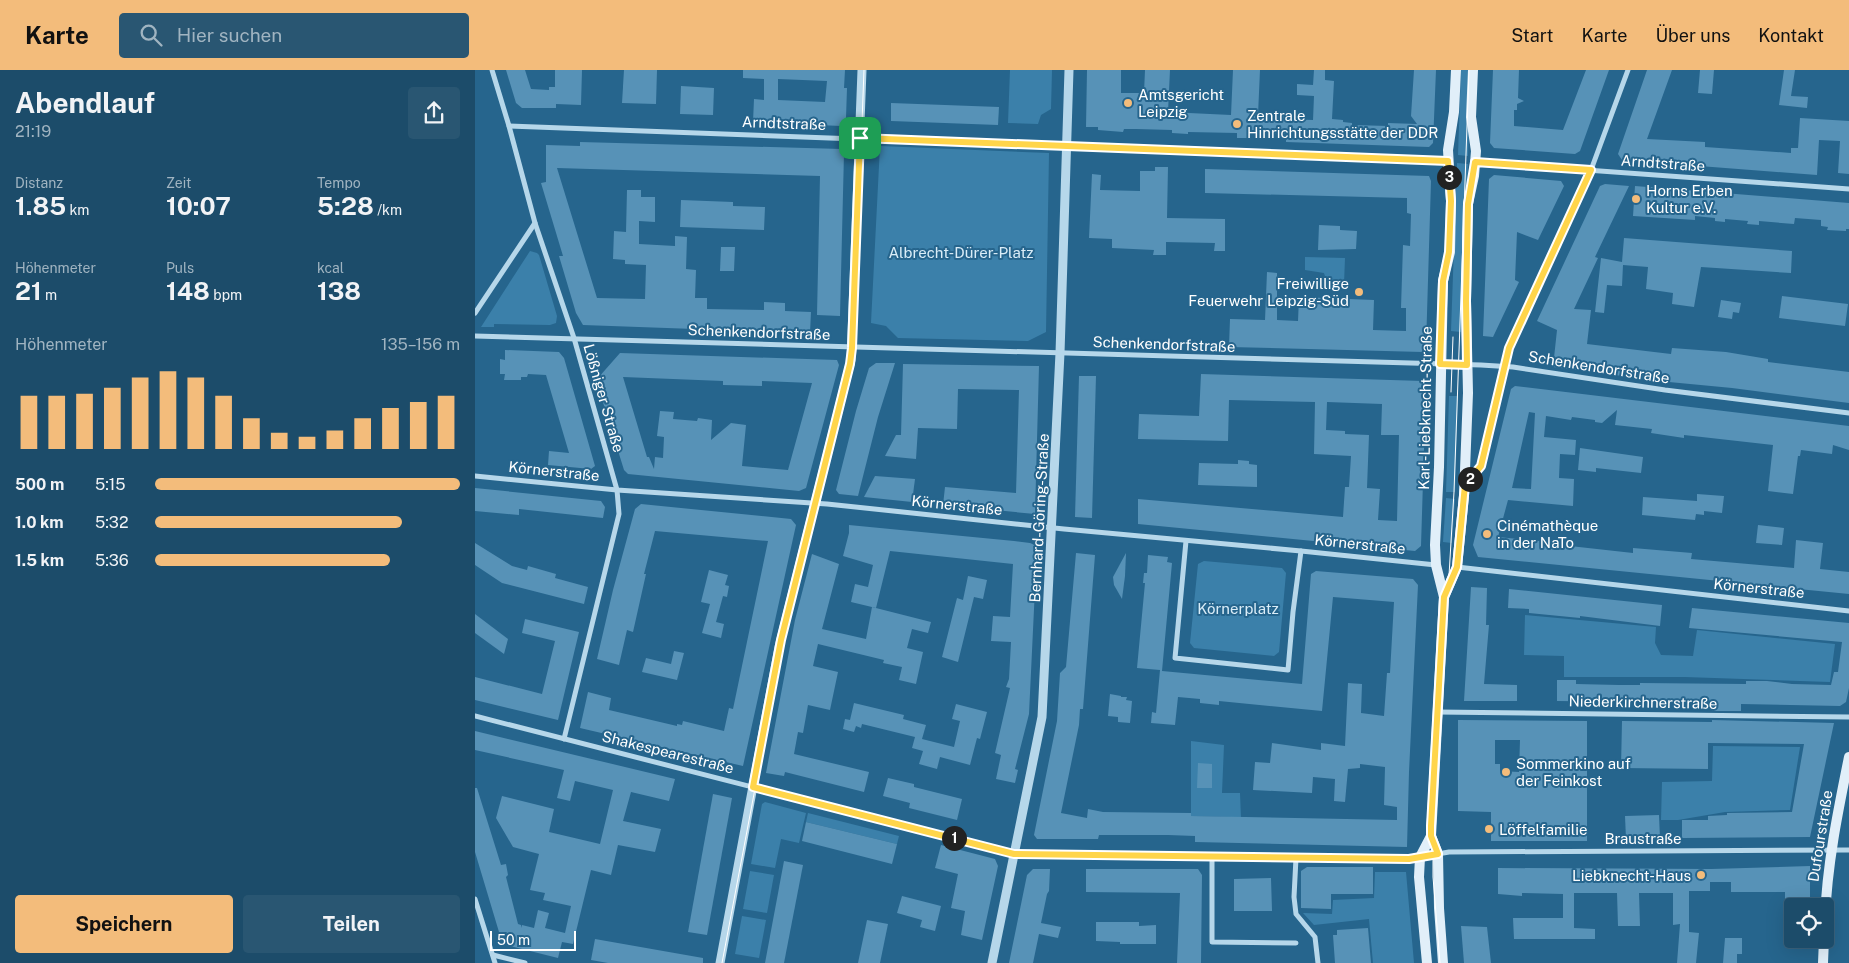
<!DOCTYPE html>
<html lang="de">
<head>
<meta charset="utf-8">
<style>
  body { margin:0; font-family:"Public Sans",sans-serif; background:#295672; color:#f1f3f6; height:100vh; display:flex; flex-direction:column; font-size:19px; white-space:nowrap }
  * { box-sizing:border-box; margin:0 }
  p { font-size:16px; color:#a0b4c1 }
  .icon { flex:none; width:28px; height:28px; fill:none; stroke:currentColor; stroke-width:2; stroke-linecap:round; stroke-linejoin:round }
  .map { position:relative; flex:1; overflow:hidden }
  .panel { display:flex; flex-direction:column; background:#1c4c6a; width:475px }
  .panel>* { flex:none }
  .fabs { position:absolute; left:1309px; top:828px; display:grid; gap:10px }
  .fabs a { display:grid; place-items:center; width:50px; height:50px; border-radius:5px; background:#1c4c6a; box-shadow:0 5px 20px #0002,0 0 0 1px #3a637e; font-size:25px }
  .scale { position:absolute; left:15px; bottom:12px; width:86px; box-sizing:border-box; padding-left:5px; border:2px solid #fff; border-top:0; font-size:14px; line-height:18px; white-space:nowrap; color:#fff; -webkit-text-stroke:4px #26658d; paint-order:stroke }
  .pin { position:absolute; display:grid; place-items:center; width:42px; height:42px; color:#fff; margin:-21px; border-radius:10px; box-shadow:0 2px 8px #0006 }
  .km { position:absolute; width:25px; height:25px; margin:-12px; border-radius:50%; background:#222; color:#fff; font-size:14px; line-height:25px; text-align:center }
  .round { display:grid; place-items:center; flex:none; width:52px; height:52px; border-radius:5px; background:#295672 }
  .head { display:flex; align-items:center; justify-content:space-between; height:85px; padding:0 15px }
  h1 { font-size:28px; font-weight:700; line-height:38px }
  .metrics { display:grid; grid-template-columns:repeat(3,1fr); gap:8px; height:85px; padding:5px 15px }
  .metrics div { display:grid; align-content:center }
  .metrics b { font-size:25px; font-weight:700 }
  .metrics small { font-size:14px; font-weight:400 }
  .metrics p { font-size:14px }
  .chart { height:140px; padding:10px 15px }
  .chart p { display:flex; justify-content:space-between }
  .chart svg { width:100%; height:90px; margin-top:5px; stroke:#f3bc7b; stroke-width:6 }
  .button { display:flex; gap:10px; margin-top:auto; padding:10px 15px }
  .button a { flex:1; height:58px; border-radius:5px; background:#f3bc7b; color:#111; font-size:20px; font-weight:700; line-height:58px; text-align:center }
  .button a+a { background:#295672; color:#f1f3f6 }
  ul { padding:0 15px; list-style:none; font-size:16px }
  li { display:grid; grid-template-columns:80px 60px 1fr; align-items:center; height:38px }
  li i { height:12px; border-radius:6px; background:#f3bc7b }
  header { display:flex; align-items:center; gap:30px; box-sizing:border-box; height:70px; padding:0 25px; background:#f3bc7b; color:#111 }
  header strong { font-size:24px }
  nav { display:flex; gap:28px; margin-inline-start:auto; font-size:18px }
  .search { width:350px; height:45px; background:#295672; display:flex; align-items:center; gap:12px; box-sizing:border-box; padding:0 18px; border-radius:5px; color:#a0b4c1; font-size:19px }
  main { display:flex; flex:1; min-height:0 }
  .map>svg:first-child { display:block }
  .green { fill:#3b80aa }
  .building { fill:#5792b7; fill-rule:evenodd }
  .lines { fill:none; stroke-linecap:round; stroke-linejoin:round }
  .minor { stroke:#b6d7ea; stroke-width:5 }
  .tertiary { stroke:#b6d7ea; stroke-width:9 }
  .secondary { stroke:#e1eff9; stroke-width:10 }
  .tram { stroke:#fff; stroke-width:1 }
  .route-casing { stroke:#fff; stroke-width:10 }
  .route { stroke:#ffd54a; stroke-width:6 }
  .poi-dot { fill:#f3bc7b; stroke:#26658d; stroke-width:2 }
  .labels { text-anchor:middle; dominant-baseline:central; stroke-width:4; stroke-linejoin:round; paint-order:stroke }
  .poi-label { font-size:15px; fill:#fff; stroke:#26658d; text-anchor:start }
  .street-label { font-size:15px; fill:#fff; stroke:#26658d }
  .park-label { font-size:15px; fill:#daedf8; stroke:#26658d }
</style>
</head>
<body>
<header>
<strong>Karte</strong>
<div class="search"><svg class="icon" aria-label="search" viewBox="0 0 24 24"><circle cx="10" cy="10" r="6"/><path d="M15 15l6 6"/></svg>Hier suchen</div>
<nav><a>Start</a><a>Karte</a><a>Über uns</a><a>Kontakt</a></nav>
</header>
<main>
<section class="panel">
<div class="head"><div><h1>Abendlauf</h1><p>21:19</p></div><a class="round"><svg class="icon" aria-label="share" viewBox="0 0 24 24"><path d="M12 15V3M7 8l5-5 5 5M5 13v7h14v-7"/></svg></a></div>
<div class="metrics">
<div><p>Distanz</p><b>1.85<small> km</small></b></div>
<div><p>Zeit</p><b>10:07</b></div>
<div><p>Tempo</p><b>5:28<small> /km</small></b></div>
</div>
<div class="metrics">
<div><p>Höhenmeter</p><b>21<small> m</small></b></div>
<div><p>Puls</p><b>148<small> bpm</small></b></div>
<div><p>kcal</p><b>138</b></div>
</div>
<div class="chart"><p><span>Höhenmeter</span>135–156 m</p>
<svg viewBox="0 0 160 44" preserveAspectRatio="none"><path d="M5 44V18M15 44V18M25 44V17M35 44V14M45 44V9M55 44V6M65 44V9M75 44V18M85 44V29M95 44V36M105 44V38M115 44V35M125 44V29M135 44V24M145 44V21M155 44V18"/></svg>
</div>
<ul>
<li><b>500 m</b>5:15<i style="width:100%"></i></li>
<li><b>1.0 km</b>5:32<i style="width:81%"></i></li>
<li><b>1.5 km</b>5:36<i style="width:77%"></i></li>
</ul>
<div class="button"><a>Speichern</a><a>Teilen</a></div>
</section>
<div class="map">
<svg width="1374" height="893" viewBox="0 0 1374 893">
  <rect width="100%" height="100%" fill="#26658d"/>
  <!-- green -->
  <g class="green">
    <polygon points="535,0 577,0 576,39 566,45 563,54 533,53"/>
    <polygon points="986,0 996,0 993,86 983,85"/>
    <polygon points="405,76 574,83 571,262 553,271 423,268 411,256 396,253"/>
    <polygon points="982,93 993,94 986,262 976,261"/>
    <polygon points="55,181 62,183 64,185 82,246 81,253 75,255 19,254 19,257 6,257"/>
    <polygon points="830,187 870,188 869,214 852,213 849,203 830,200"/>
    <polygon points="974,326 983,326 980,422 971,422"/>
    <polygon points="971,428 980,429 977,473 968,472"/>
    <polygon points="729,491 807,498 811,503 804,582 799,586 719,578 715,573 723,494"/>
    <polygon points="1050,545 1181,557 1180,573 1186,585 1218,586 1222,560 1360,574 1355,612 1210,607 1089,607 1089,586 1049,585"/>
    <polygon points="716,671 749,675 747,723 765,723 766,749 756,747 716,746"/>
    <polygon points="1238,676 1325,677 1315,740 1250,742 1203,750 1186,750 1187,712 1237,711"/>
    <polygon points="290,732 331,743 324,773 306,769 300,798 276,794 287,734"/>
    <polygon points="333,743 424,766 422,774 331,752"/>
    <polygon points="275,801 299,805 292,843 268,839"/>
    <polygon points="900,802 931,802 939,893 898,893 894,849 839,855 828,843 857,844 858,830 899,828"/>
    <polygon points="267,846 291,850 284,888 260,884"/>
  </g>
  <!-- building -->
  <g class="building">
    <polygon points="31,0 50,0 56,19 74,20 74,17 80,17 80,0 107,0 106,35 81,34 81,38 47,38 41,33"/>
    <polygon points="149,0 182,0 181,34 147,33"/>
    <path d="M268,0h102l-1,18h3l-1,30 -5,8 -88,-4 1,-23 10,1v-21l-21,-1zM303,9l49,2 -2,21 -47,-2z"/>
    <polygon points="612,0 646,0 646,23 669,23 670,0 695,0 693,42 756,45 758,0 785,0 783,45 811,46 811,49 838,50 839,26 822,25 822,14 838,15 839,0 850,0 850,10 859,11 857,49 868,50 868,52 877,53 877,55 913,56 913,53 942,54 936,46 939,0 961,0 958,73 954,77 811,72 811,64 775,63 775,68 762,68 762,63 713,62 713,64 697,63 697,60 661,59 649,59 648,62 623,60 623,57 611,57"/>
    <polygon points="1018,0 1044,0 1043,28 1049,31 1042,34 1042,40 1039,40 1039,56 1088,60 1111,0 1134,0 1105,81 1100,84 1019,78 1015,73"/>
    <polygon points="1172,0 1197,0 1172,69 1230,72 1230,77 1316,83 1316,78 1323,78 1325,48 1374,51 1374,104 1363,103 1365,71 1344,70 1342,105 1147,90 1143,84"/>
    <polygon points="1225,0 1239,0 1237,24 1223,23"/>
    <polygon points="1309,0 1320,0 1316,26 1333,27 1332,38 1304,35"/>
    <polygon points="206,16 239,18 238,45 205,44"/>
    <polygon points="416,33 524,37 523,55 416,51"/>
    <polygon points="105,72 367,79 369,83 365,246 342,245 345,106 82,98 122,228 170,229 171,195 150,194 150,190 138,189 139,161 151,162 152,120 166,120 166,127 180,127 180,152 164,151 164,174 200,176 200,166 212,167 211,199 221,200 220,228 232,228 232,239 289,240 289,232 310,233 310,241 336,242 335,263 108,255 101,243 84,186 88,186 66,113 71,112 71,75 105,76"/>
    <polygon points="680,97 693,97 692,148 750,149 750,181 739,181 740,173 691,172 691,185 678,185 679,180 637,178 637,169 614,168 617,104 626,105 625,120 665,121 665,101 680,101"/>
    <polygon points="730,99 954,106 956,111 951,277 948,282 754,277 755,249 790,250 792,202 802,203 802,250 823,251 824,227 899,230 898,260 931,261 931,238 926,238 928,175 935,176 936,144 932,143 932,128 730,123"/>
    <polygon points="1019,105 1086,111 1089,116 1063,170 1042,162 1040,210 1044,212 1018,267 1008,266 1014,109"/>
    <polygon points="1130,114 1154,116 1120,187 1123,188 1099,239 1116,240 1112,274 1196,284 1197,278 1251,282 1293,289 1293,292 1374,302 1374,333 1257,318 1194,312 1078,297 1082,260 1062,251 1125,116"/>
    <polygon points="1160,116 1374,133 1374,159 1371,159 1371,161 1352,160 1353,157 1346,156 1346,150 1320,148 1319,154 1284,151 1284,155 1272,154 1273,151 1250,149 1250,152 1240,151 1240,148 1220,146 1220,150 1158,146"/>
    <polygon points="206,130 258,132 258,136 290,137 289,160 205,157"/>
    <polygon points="844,155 865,156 865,160 882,161 881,179 843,180"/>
    <polygon points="1149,168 1317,181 1316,203 1226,197 1219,237 1197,234 1198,223 1171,219 1173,197 1148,195 1147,216 1132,215 1129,243 1120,242 1126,188 1147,192"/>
    <polygon points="246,177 260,177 259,201 245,201"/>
    <polygon points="1307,226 1373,234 1370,256 1304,248"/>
    <polygon points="1246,230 1266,233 1264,243 1258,242 1257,249 1243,247"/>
    <polygon points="30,280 84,282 89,288 120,396 116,399 73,395 74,381 94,383 71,305 53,304 52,307 46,307 46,310 29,310 30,304 25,304 25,289 30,290"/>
    <path d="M145,283l217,7 2,5 -33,123 -7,3 -171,-17 -4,-4 -27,-87 1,-5zM148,307l100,4v4l39,1v-5l50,2 -24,87 -46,-4 4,-41 -15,-2 -20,17 1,-20 -14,-2 -1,3 -24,-2 1,-7 -14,-1 -3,25 7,1 -1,21 -8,-1 -1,12 -5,-12h-2z"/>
    <polygon points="401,293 420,293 403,347 383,426 364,424 361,420 381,341 394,298"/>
    <polygon points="428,294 564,296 560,444 468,435 470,417 541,423 544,320 483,319 482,359 443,358 441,389 410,386 421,365 426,365"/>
    <path d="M726,304l222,7 3,3 -5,162 -6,5 -277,-27v-25l205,18 2,-30h4l2,-31 -37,-2 1,-52 -86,-2 -1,41 -90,-2 1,-25 60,2zM852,332l55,2 -1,31h18l-2,86 -19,-1 2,-31 -13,-1 2,-53 -24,-1v-3l-19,-1z"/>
    <polygon points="604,306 621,306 617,448 600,447"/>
    <path d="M1040,316l334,40v24l-16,-5 -1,9 -31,-4 -1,6h-2l-5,38 -25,-3 5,-46 -89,-10v3l-33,-5 1,-4 -37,-4 2,-15 -15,13 -7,-1v-2l-23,-3 -1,3 -25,-4 -2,21 32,3 -1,15 -15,-1 -1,24 15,1 -1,27 -65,-6 -10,37 72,7v2l63,7v-5l59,5 -1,6 103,9 2,-28 27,3 -3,26 29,3v22l-371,-37 -5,-12 38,-156zM1054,342l6,1 -4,76 -19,-1z"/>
    <polygon points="1105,378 1168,387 1166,403 1121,398 1121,402 1103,400"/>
    <polygon points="763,390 774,391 774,394 782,395 782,417 723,415 724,393 763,394"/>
    <polygon points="400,406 440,409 437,432 389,427"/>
    <polygon points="0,418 126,431 130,437 128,448 44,439 44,445 0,441"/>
    <polygon points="1222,424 1249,426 1247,443 1229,441 1229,445 1221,444 1220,450 1167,445 1168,427 1222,431"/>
    <polygon points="166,434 316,449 321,455 268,696 105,658 113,622 136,628 134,640 202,656 202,654 207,655 208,651 249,661 254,638 258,639 293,471 180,461 169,504 171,504 158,562 152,560 144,595 122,589 138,520 160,439"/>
    <polygon points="374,455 539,471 555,473 562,476 554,644 540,699 543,700 540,713 521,709 526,685 520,683 535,618 531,617 534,609 536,572 516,571 518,546 535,547 538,494 415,481 401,538 376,532 380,514 393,517 398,495 368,486 374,463"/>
    <polygon points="1283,455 1309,458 1307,475 1281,473"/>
    <polygon points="0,473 37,496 52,500 53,496 81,504 80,508 113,517 109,534 27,513 0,495"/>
    <polygon points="601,483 620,485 608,639 605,639 604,655 586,743 612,748 613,739 628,742 716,743 716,746 922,750 922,737 909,735 910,697 885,694 885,698 873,699 870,732 859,731 860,709 838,707 837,723 778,720 780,692 795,693 797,673 846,680 846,673 870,676 873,613 887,614 886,643 909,646 912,603 915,603 919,532 858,527 847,641 744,631 744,635 725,633 725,629 703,627 700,655 676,653 677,642 681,643 685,600 662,598 670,513 668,513 669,503 672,503 673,485 693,487 692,492 697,493 687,601 827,614 836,504 841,501 938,509 943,515 934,702 932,777 720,772 720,766 693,765 624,765 623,769 562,769 559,765 582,651 585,603 591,597"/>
    <polygon points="651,483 650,506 647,529 639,515 638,507"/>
    <polygon points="337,484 364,494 347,559 391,569 397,537 456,552 453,563 437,559 432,578 448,582 441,614 424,610 427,597 408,593 409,590 343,574 338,596 363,602 355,640 333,635 328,663 323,662 319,684 394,702 389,722 310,702 309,706 291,703 320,550"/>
    <polygon points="234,500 253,505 250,515 254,516 252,527 248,526 241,552 249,554 246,568 227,563 235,534 226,532"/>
    <polygon points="493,506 512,510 508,529 499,527 483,592 467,587 482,528 488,530"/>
    <polygon points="996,517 1012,518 1011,555 1014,555 1009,614 1042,615 1042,631 989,631"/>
    <polygon points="1034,519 1187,535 1185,556 1105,546 1105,548 1054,543 1054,539 1033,538"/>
    <polygon points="1217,538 1374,553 1374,618 1371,632 1365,636 1266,634 1266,641 1237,641 1237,633 1082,631 1082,610 1101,610 1101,614 1144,615 1165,615 1165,613 1271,614 1271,611 1292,611 1317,614 1356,615 1359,602 1363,602 1367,572 1214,558"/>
    <polygon points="0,544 33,569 29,584 0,563"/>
    <polygon points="50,549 104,562 83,650 0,630 0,607 67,624 80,571 47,563"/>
    <polygon points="199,581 209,583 202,610 167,602 171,588 196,594"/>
    <polygon points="635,624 646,626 646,627 652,627 651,630 657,631 655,653 643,652 643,647 633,646"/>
    <polygon points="379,633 429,645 428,649 451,655 447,669 479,677 485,651 477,649 481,634 512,642 505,669 502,668 495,695 465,687 462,699 444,694 448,681 437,678 440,667 387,654 386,658 381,656 379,662 368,659 370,649 375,650"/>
    <path d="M983,650l129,1v120h-96v-29l-33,-1zM1020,670h25l-1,32 -19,-1v-7h-5z"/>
    <polygon points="1237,650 1359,653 1335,767 1207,768 1207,750 1233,750 1233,746 1252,745 1252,743 1317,742 1329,674 1233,673 1233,699 1146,698 1147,651 1237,652"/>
    <polygon points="0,661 200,709 194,731 156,722 148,751 186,759 180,782 143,775 136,805 116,800 98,874 87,872 83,888 31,875 27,872 0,782 0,718 2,718 26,795 31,794 33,805 31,807 43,854 46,855 47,858 47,855 59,858 63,840 74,843 70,858 90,863 96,836 68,830 70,823 55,820 64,784 38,777 21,748 27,726 79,739 74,762 125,774 138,720 100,711 95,731 82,728 89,700 0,680"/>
    <polygon points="723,693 737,694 737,718 722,718"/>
    <polygon points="413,708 439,714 439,717 487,729 482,750 434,738 435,733 408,726"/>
    <polygon points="238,724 257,728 232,865 213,862"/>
    <polygon points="1184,745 1185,769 1151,769 1150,746"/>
    <polygon points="331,752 422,774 417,794 327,771"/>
    <polygon points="466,775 520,789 523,796 507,870 486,865 490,841 476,838 483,804 460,798"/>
    <polygon points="309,791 328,795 309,893 290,893"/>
    <polygon points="1335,796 1335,836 1310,836 1310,822 1256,822 1256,812 1235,812 1235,821 1214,821 1214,862 1224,863 1221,893 1202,893 1205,854 1198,855 1198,823 1164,823 1165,856 1143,856 1142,823 1099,823 1099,858 1120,859 1120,869 1039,869 1038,848 1088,848 1088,824 1047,823 1047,826 1023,824 1023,798 1236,799"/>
    <polygon points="832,797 898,797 898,824 856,824 856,839 826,838 826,801"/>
    <polygon points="558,799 575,799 574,821 572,824 566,853 586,857 583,868 564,864 558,893 534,893 552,805"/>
    <polygon points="611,799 723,799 727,805 726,893 702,893 705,823 611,822"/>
    <polygon points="796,808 797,841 759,841 759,809"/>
    <polygon points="427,826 466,836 460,861 445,857 447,850 422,843"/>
    <polygon points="392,850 413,854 405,893 383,893"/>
    <polygon points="621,852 664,852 664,856 681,855 681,874 645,874 645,872 621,871"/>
    <polygon points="986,856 1012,857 1016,893 989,893"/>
    <polygon points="893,858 896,893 860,893 858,865 862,865 862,860"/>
    <polygon points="1250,868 1267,868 1267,884 1262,884 1262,893 1248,893"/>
    <polygon points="120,869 228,888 228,893 133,893 116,890"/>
  </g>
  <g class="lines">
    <!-- minor -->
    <g class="minor">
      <polyline points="17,0 34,56 60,153 99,268 142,420 144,444 89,669"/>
      <polyline points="34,56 973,91"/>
      <polyline points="1001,92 1374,119"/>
      <polyline points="0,243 60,153"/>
      <polyline points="0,266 1006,295 1038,297 1190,320 1374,343"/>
      <polyline points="0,406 142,420 352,434 589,459 826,481 961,495"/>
      <polyline points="991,414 1006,396 1034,278 1116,100 1153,0"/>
      <polyline points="711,471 700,588 813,600 818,542 826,481"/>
      <polyline points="982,497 1374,541"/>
      <polyline points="962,642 1374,647"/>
      <polyline points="0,646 539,784 934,789 974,782 1374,780"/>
      <polyline points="737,786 737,872 821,873"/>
      <polyline points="821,788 819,827 821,844 840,867 843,893"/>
      <polyline points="0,829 20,893"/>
      <polyline points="18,885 50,893"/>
    </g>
    <!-- tertiary -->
    <g class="tertiary">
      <polyline points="245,893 304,577 376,290 387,0"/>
      <polyline points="517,893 567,647 585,283 594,0"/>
    </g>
    <!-- secondary -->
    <g class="secondary">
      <polyline points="969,527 982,497 989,426 993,323 991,231 993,134 999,106 1001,81 996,47 998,0"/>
      <path d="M1350,849c2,-55 13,-108 24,-162"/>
      <polyline points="952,893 944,807 945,787 956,766"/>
      <polyline points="968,893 964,838 963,784 956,766 969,527 961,495 960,475 964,397 968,211 975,182 976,131 973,80 979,42 981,0"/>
      <polyline points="1348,893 1349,869"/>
    </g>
    <!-- tram -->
    <g class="tram">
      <polyline points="976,322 978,267"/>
      <polyline points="247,893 307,576 378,292 389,0"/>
      <polyline points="965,893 958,807 958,773 979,422 994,0"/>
    </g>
  </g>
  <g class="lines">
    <!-- route casing -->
    <g class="route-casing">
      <polygon id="route" points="385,68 973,91 976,131 974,182 968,211 965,294 992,295 991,231 993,134 1000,92 1116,100 1034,278 1006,396 990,415 982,497 969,527 956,756 956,766 963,784 934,789 539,784 278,717 306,570 375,294 377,278"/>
    </g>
    <!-- route -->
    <use href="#route" class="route"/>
  </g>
  <!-- markers -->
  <g class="poi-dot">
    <circle cx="653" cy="33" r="5"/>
    <circle cx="762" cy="54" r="5"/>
    <circle cx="1161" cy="129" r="5"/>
    <circle cx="884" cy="222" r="5"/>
    <circle cx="1012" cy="464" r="5"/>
    <circle cx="1031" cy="702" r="5"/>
    <circle cx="1014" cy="759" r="5"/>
    <circle cx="1226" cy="805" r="5"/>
  </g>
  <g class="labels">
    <!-- poi labels -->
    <g class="poi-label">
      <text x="663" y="24">Amtsgericht<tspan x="663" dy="17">Leipzig</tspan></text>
      <text x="772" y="45">Zentrale<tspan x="772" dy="17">Hinrichtungsstätte der DDR</tspan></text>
      <text x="1171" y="120">Horns Erben<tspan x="1171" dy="17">Kultur e.V.</tspan></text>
      <text x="874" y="213" text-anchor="end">Freiwillige<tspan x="874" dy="17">Feuerwehr Leipzig-Süd</tspan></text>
      <text x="1022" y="455">Cinémathèque<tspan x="1022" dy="17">in der NaTo</tspan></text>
      <text x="1041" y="693">Sommerkino auf<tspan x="1041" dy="17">der Feinkost</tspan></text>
      <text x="1024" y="759">Löffelfamilie</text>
      <text x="1216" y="805" text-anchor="end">Liebknecht-Haus</text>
    </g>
    <!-- street labels -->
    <g class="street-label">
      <text transform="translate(309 53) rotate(2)">Arndtstraße</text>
      <text transform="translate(1188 93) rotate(4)">Arndtstraße</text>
      <text transform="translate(284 262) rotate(2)">Schenkendorfstraße</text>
      <text transform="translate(689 274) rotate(2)">Schenkendorfstraße</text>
      <text transform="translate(1124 297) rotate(9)">Schenkendorfstraße</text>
      <text transform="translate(129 328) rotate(74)">Lößniger Straße</text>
      <text transform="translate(950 338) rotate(-89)">Karl-Liebknecht-Straße</text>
      <text transform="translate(79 401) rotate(6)">Körnerstraße</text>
      <text transform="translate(482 435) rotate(6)">Körnerstraße</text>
      <text transform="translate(564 448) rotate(-87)">Bernhard-Göring-Straße</text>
      <text transform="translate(885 474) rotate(6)">Körnerstraße</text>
      <text transform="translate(1284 518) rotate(6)">Körnerstraße</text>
      <text transform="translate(1168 632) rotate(1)">Niederkirchnerstraße</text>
      <text transform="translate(193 682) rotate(14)">Shakespearestraße</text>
      <text transform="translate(1345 766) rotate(-81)">Dufourstraße</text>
      <text x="1168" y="768">Braustraße</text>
    </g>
    <!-- park labels -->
    <g class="park-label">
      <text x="486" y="182">Albrecht-Dürer-Platz</text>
      <text x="763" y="538">Körnerplatz</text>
    </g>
  </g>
</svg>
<div class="fabs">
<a><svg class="icon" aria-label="locate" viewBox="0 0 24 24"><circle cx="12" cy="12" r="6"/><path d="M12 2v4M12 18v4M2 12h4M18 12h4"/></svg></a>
</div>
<div class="scale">50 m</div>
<div class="pin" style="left:385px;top:68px;background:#1e9e55"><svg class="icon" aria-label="arrive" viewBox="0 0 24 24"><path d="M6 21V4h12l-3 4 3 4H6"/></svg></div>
<b class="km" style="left:479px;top:768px">1</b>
<b class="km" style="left:995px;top:409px">2</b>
<b class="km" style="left:974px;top:107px">3</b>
</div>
</main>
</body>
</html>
